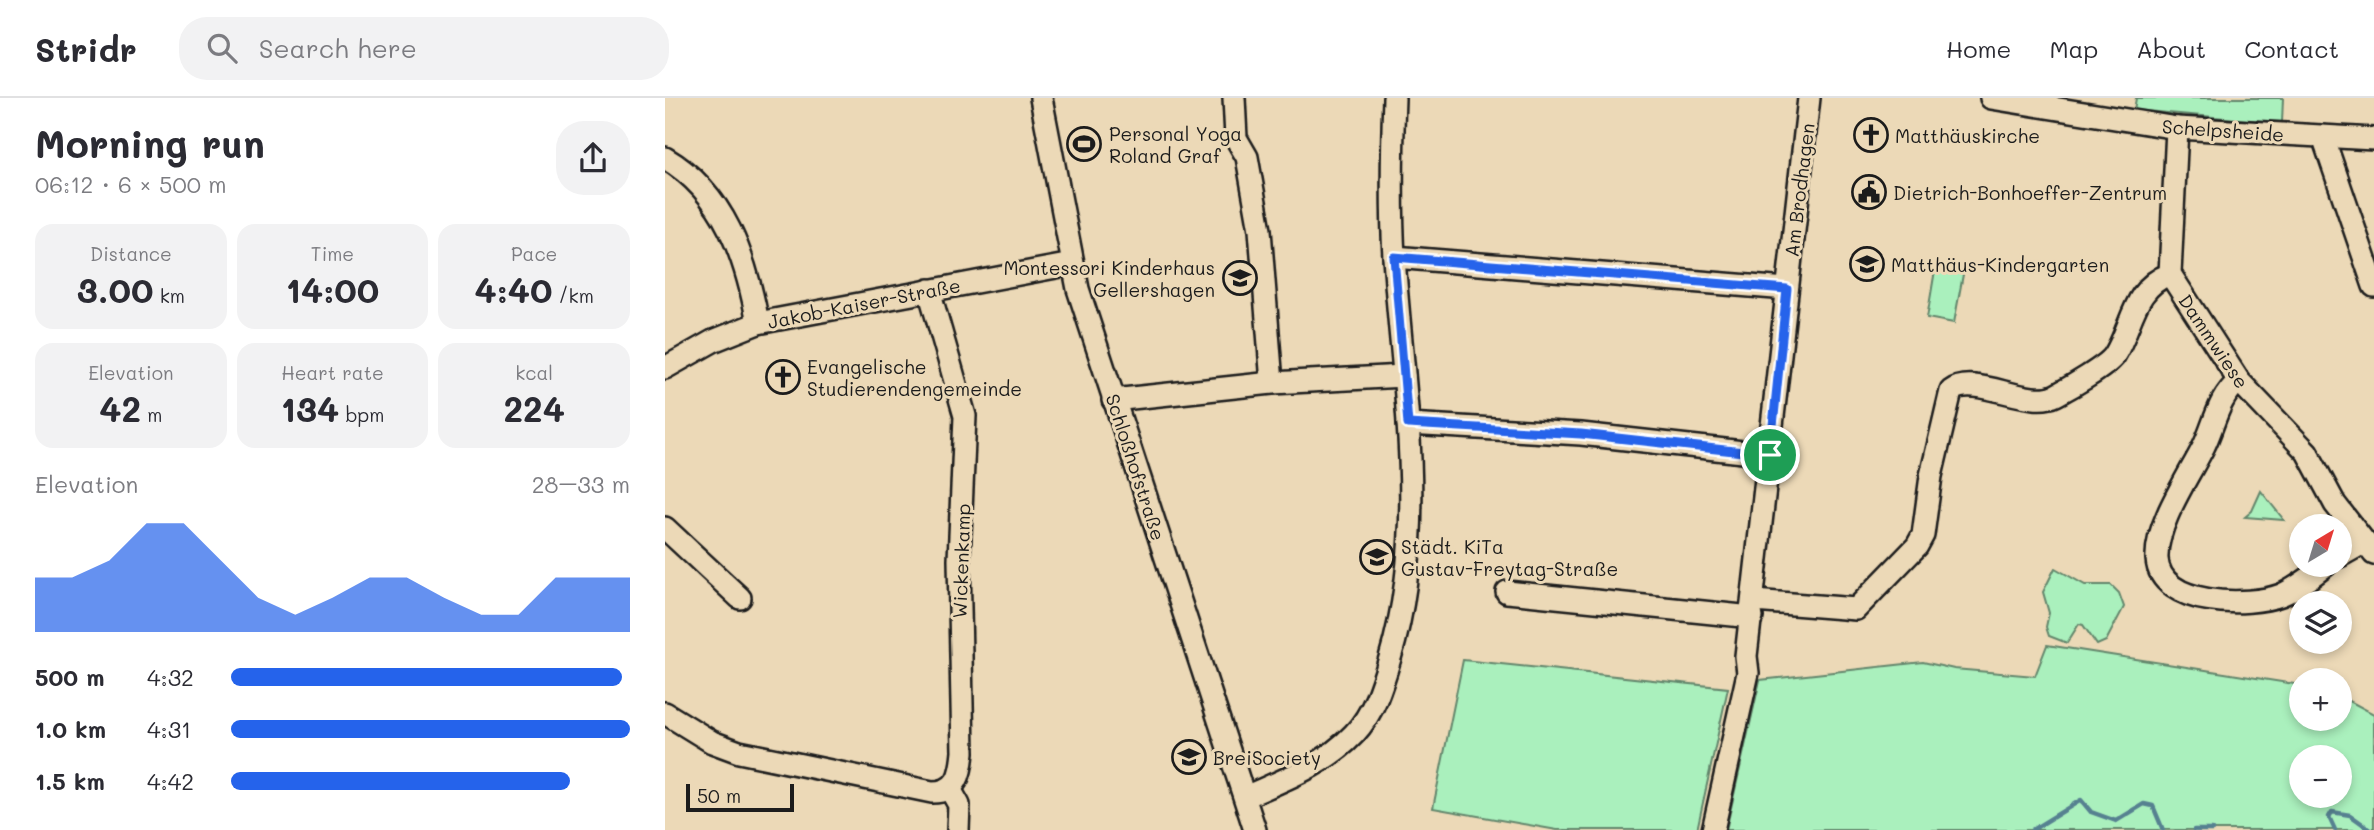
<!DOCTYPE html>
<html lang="en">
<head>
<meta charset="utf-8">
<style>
  body { margin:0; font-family:Mali,sans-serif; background:#f2f2f3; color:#2b2b33; height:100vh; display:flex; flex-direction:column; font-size:26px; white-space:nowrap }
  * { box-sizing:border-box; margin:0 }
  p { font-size:23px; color:#7c7c81 }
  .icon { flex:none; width:38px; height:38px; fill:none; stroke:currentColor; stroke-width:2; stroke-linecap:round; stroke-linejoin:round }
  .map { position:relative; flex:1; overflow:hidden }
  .details { display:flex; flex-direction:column; background:#fff; width:665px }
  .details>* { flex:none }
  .needle { width:46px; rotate:38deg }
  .controls { position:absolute; left:1624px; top:416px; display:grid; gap:14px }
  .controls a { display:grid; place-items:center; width:63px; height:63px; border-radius:50%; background:#fff; box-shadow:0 4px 10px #0003; font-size:35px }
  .scale { position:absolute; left:21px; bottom:18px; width:108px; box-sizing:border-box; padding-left:7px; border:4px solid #1c1c1c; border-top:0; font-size:19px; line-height:24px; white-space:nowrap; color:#1c1c1c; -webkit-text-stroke:5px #ecd9b7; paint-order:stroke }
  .pin { position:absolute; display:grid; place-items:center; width:60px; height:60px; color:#fff; margin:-30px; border:4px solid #fff; border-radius:50%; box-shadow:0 2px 7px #0007 }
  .round { display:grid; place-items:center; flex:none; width:74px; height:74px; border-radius:28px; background:#f2f2f3 }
  .summary { display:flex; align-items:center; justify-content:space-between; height:119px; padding:0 35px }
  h1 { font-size:38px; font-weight:700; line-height:52px }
  .stats { display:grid; grid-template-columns:repeat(3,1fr); gap:10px; height:119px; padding:7px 35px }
  .stats div { display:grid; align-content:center; border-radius:18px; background:#f2f2f3; text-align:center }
  .stats b { font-size:35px; font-weight:700 }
  .stats small { font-size:19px; font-weight:400 }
  .stats p { font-size:19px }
  .chart { height:196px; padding:14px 35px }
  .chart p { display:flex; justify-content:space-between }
  .chart svg { width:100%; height:126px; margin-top:7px; fill:#2563eb; opacity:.7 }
  ul { padding:0 35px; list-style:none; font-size:23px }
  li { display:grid; grid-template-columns:112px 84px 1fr; align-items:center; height:52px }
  li i { height:18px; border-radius:9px; background:#2563eb }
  header { display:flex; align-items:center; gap:42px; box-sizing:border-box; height:98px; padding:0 35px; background:#fff; border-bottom:2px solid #e1e1e2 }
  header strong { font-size:33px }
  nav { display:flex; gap:38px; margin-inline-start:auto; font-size:24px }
  .search { width:490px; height:63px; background:#f2f2f3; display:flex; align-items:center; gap:18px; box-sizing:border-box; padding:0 24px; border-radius:28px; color:#7c7c81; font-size:26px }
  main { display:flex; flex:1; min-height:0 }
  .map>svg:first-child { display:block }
  .green { fill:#aaf0bd; stroke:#63866c; stroke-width:2; fill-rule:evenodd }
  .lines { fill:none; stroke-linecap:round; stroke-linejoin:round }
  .stream { stroke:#568190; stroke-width:4.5 }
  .minor-casing { stroke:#1c1c1c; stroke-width:26 }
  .minor { stroke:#ecd9b7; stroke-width:21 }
  .route-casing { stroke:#fff; stroke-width:14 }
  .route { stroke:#2563eb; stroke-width:9 }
  .labels { text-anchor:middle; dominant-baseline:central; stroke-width:6; stroke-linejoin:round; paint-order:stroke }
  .street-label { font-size:19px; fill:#1c1c1c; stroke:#ecd9b7 }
  .poi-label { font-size:19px; fill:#1c1c1c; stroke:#ecd9b7; text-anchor:start }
</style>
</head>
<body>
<header>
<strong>Stridr</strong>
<div class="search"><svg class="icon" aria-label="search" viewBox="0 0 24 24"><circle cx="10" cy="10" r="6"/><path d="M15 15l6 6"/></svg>Search here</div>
<nav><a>Home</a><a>Map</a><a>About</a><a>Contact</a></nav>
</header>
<main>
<section class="details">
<div class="summary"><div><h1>Morning run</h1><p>06:12 · 6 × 500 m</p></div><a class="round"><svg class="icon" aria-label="share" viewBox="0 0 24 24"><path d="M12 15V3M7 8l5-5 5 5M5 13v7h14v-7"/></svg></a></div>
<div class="stats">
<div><p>Distance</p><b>3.00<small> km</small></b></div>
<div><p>Time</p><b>14:00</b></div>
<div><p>Pace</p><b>4:40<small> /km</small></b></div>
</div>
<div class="stats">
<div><p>Elevation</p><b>42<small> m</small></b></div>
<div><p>Heart rate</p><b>134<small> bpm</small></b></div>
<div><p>kcal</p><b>224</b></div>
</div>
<div class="chart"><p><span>Elevation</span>28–33 m</p>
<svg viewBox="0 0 160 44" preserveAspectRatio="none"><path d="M0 44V25L10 25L20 19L30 6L40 6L50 19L60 32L70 38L80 32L90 25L100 25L110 32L120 38L130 38L140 25L150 25L160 25V44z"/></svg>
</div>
<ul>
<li><b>500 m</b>4:32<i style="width:98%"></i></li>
<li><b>1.0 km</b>4:31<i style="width:100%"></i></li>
<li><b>1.5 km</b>4:42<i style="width:85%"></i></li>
</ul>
</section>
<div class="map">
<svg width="1709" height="732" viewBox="0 0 1709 732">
  <rect width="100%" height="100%" fill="#ecd9b7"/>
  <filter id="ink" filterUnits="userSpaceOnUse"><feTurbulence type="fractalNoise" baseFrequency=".0143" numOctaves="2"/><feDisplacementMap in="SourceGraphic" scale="14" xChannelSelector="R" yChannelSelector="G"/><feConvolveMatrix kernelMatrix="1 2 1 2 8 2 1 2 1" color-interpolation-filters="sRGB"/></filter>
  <g filter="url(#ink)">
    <!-- green -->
    <g class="green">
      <polygon points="1471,0 1618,0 1617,25 1469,12"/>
      <polygon points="1271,166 1299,171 1289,225 1262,220"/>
      <polygon points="1596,393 1619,422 1580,419 1587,413"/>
      <polygon points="1390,470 1420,487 1446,487 1454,495 1459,509 1441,543 1432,547 1418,527 1414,526 1402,545 1384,538 1381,529 1384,515 1378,494"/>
      <path d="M1382,547l254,40v34h39v-23l34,18v116h-648l34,-150 163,-18 31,7 81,7zM1636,660h39v38h-39z"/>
      <polygon points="798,562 1063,590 1032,732 892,732 768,710"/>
    </g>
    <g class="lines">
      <!-- stream -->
      <g class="stream">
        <polyline points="1367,732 1416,702 1426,714 1451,723 1479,706 1488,708 1498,732"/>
        <polyline points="1529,732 1547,732"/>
        <polyline points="1670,732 1664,719 1667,714 1685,717 1706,732"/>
      </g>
      <!-- minor casing -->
      <g class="minor-casing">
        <g id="minor">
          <polyline points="376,0 413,191 590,732"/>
          <polyline points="569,0 571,40 582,59 595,132 607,285"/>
          <polyline points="1326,0 1512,30 1709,41"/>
          <polyline points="1512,30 1505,176 1574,283 1642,354 1670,406 1709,456"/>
          <polyline points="1658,39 1709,188"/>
          <path d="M0,60c60,35 81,100 93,165"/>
          <polyline points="729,159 1122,191"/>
          <polyline points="0,270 48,243 93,225 407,166"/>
          <path d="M1574,283c-21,17 -24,42 -35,65 -15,30 -49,79 -47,113 3,48 92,48 124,36 16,-7 31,-19 45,-30"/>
          <polyline points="448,302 607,285 739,278"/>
          <polyline points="743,326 916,336 1105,357"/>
          <polyline points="0,430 75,500"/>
          <polyline points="1675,458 1700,444"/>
          <polyline points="842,494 1087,519"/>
          <path d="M1089,503l102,8 61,-63 6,-11 8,-59 20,-85c23,-18 78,18 105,4 13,-7 50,-28 58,-39 19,-30 18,-68 56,-82"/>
          <path d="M0,615l47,29 27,10 193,40c26,0 29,-18 31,-40l-4,-192 6,-144 -36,-126"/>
          <polyline points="285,691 294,707 293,732"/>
          <path d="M580,699c38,-17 80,-32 109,-63 20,-21 28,-49 36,-76 39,-132 13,-266 4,-401 -3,-53 -2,-106 0,-159"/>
          <polyline points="1048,732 1083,575 1081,558 1144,0"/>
        </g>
      </g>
      <!-- minor -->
      <use href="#minor" class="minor"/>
    </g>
  </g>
  <g class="lines" filter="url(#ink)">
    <!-- route casing -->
    <g class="route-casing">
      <polygon id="route" points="729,159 1122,191 1105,357 916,336 743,326"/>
    </g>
    <!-- route -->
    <use href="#route" class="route"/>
  </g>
  <!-- icons -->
  <defs>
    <g id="church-ring" transform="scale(1.75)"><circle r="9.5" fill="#ecd9b7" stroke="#1c1c1c" stroke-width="1.5"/><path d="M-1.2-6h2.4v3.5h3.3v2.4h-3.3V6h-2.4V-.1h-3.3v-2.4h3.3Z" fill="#1c1c1c"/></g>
    <g id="stadium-ring" transform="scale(1.75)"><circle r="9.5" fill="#ecd9b7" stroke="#1c1c1c" stroke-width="1.5"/><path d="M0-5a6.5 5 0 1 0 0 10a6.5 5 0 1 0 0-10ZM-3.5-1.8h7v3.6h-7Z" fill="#1c1c1c"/></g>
    <g id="civic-ring" transform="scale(1.75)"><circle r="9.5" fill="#ecd9b7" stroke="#1c1c1c" stroke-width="1.5"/><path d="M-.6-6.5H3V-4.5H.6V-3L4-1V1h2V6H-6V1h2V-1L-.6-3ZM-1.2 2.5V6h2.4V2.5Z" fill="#1c1c1c"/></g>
    <g id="school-ring" transform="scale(1.75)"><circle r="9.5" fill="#ecd9b7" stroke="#1c1c1c" stroke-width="1.5"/><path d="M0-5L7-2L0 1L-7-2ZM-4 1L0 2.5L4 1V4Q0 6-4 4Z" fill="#1c1c1c"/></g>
  </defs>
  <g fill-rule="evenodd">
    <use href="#church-ring" x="1206" y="37"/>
    <use href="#stadium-ring" x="419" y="46"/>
    <use href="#civic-ring" x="1204" y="94"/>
    <use href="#school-ring" x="1202" y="166"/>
    <use href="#school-ring" x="575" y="180"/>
    <use href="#church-ring" x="118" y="279"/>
    <use href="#school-ring" x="712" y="459"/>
    <use href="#school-ring" x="524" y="659"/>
  </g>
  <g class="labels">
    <!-- street labels -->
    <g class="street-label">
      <text transform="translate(1558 32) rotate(4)">Schelpsheide</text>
      <text transform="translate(1134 92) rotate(-83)">Am Brodhagen</text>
      <text transform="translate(199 205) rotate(-11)">Jakob-Kaiser-Straße</text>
      <text transform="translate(1549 243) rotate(56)">Dammwiese</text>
      <text transform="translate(471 369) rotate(72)">Schloßhofstraße</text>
      <text transform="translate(296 463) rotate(-88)">Wickenkamp</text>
    </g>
    <!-- poi labels -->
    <g class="poi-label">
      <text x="444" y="35">Personal Yoga<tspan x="444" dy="22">Roland Graf</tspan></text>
      <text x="1230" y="37">Matthäuskirche</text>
      <text x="1228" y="94">Dietrich-Bonhoeffer-Zentrum</text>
      <text x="1226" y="166">Matthäus-Kindergarten</text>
      <text x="550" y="169" text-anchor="end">Montessori Kinderhaus<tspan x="550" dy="22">Gellershagen</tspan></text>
      <text x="142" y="268">Evangelische<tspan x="142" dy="22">Studierendengemeinde</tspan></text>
      <text x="736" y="448">Städt. KiTa<tspan x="736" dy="22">Gustav-Freytag-Straße</tspan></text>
      <text x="548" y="659">BreiSociety</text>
    </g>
  </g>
</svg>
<div class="controls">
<a><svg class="needle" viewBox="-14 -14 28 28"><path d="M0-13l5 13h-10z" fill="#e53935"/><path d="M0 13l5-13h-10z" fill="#7c7c81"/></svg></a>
<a><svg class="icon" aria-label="layers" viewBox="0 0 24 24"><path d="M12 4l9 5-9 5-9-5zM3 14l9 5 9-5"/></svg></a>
<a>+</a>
<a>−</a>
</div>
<div class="scale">50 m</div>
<div class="pin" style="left:1105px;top:357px;background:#1e9e55"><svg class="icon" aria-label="arrive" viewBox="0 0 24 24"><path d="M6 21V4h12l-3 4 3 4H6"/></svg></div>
</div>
</main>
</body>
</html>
